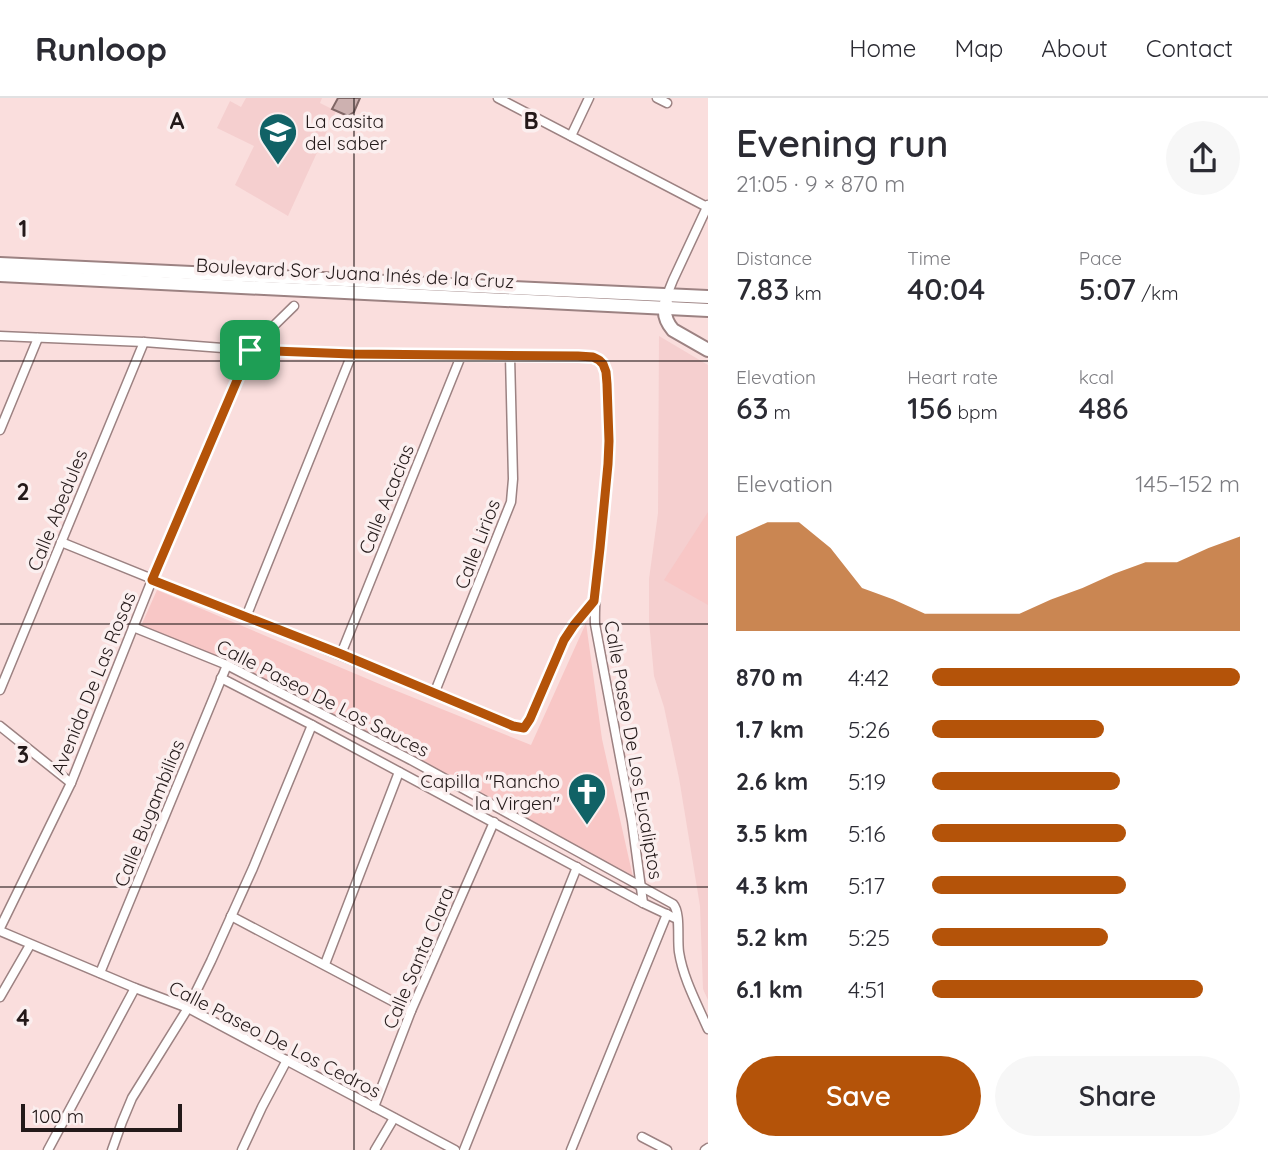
<!DOCTYPE html>
<html lang="en">
<head>
<meta charset="utf-8">
<style>
  body { margin:0; font-family:Quicksand,sans-serif; background:#f7f7f7; color:#2b2b33; height:100vh; display:flex; flex-direction:column; font-size:26px; white-space:nowrap }
  * { box-sizing:border-box; margin:0 }
  p { font-size:23px; color:#7c7c81 }
  .icon { flex:none; width:38px; height:38px; fill:none; stroke:currentColor; stroke-width:2; stroke-linecap:round; stroke-linejoin:round }
  .map { position:relative; flex:1; overflow:hidden }
  .drawer { display:flex; flex-direction:column; background:#fff; width:560px }
  .drawer>* { flex:none }
  .scale { position:absolute; left:21px; bottom:18px; width:161px; box-sizing:border-box; padding-left:7px; border:4px solid #231919; border-top:0; font-size:19px; line-height:24px; white-space:nowrap; color:#231919; -webkit-text-stroke:5px #fbefef; paint-order:stroke }
  .pin { position:absolute; display:grid; place-items:center; width:60px; height:60px; color:#fff; margin:-30px; border-radius:14px; box-shadow:0 4px 10px #0006 }
  .round { display:grid; place-items:center; flex:none; width:74px; height:74px; border-radius:37px; background:#f7f7f7 }
  .head { display:flex; align-items:center; justify-content:space-between; height:119px; padding:0 28px }
  h1 { font-size:38px; font-weight:600; line-height:52px }
  .metrics { display:grid; grid-template-columns:repeat(3,1fr); gap:10px; height:119px; padding:7px 28px }
  .metrics div { display:grid; align-content:center }
  .metrics b { font-size:30px; font-weight:600 }
  .metrics small { font-size:19px; font-weight:400 }
  .metrics p { font-size:19px }
  .chart { height:196px; padding:14px 28px }
  .chart p { display:flex; justify-content:space-between }
  .chart svg { width:100%; height:126px; margin-top:7px; fill:#b45309; opacity:.7 }
  .primary-button { display:flex; gap:14px; margin-top:auto; padding:14px 28px }
  .primary-button a { flex:1; height:80px; border-radius:42px; background:#b45309; color:#fff; font-size:28px; font-weight:600; line-height:80px; text-align:center }
  .primary-button a+a { background:#f7f7f7; color:#2b2b33 }
  ul { padding:0 28px; list-style:none; font-size:23px }
  li { display:grid; grid-template-columns:112px 84px 1fr; align-items:center; height:52px }
  li i { height:18px; border-radius:9px; background:#b45309 }
  header { display:flex; align-items:center; gap:42px; box-sizing:border-box; height:98px; padding:0 35px; background:#fff; border-bottom:2px solid #e1e1e2 }
  header strong { font-size:33px }
  nav { display:flex; gap:38px; margin-inline-start:auto; font-size:24px }
  main { display:flex; flex:1; min-height:0 }
  .map>svg:first-child { display:block }
  .built { fill:#f5cfcf }
  .green { fill:#f8c7c6 }
  .building { fill:#cdb1b0; stroke:#806766; stroke-width:2 }
  .lines { fill:none; stroke-linecap:round; stroke-linejoin:round }
  .street-casing { stroke:#9c8282; stroke-width:11 }
  .secondary-casing { stroke:#9c8282; stroke-width:16 }
  .street { stroke:#fff; stroke-width:8 }
  .secondary { stroke:#fff; stroke-width:12 }
  .route-casing { stroke:#fff; stroke-width:14 }
  .route { stroke:#b45309; stroke-width:9 }
  .grid { fill:none; stroke:#231919; stroke-width:2; stroke-opacity:0.55 }
  .labels { text-anchor:middle; dominant-baseline:central; stroke-width:7; stroke-linejoin:round; paint-order:stroke }
  .poi-label { font-size:19px; fill:#231919; stroke:#fbefef; text-anchor:start }
  .street-label { font-size:19px; fill:#231919; stroke:#fbefef }
  .grid-label { font-size:23px; text-anchor:middle; font-weight:bold; fill:#231919; stroke:#fbefef; stroke-width:7; stroke-linejoin:round; paint-order:stroke }
</style>
</head>
<body>
<header>
<strong>Runloop</strong>
<nav><a>Home</a><a>Map</a><a>About</a><a>Contact</a></nav>
</header>
<main>
<div class="map">
<svg width="708" height="1052" viewBox="0 0 708 1052">
  <rect width="100%" height="100%" fill="#fadedd"/>
  <!-- built -->
  <g class="built">
    <polygon points="246,0 322,0 320,5 336,13 288,118 235,87 254,48 217,30 230,3 241,9"/>
    <polygon points="659,238 708,267 708,902 703,891 700,808 679,680 664,609 654,578 649,523 649,481 658,415"/>
  </g>
  <!-- green -->
  <g class="green">
    <polygon points="708,414 708,507 664,482"/>
    <polygon points="157,492 382,587 531,647 586,525 602,641 633,779 237,568 141,528"/>
  </g>
  <!-- building -->
  <polygon class="building" points="338,0 360,0 354,14 348,18 332,11"/>
  <g class="lines">
    <!-- street casing -->
    <g class="street-casing">
      <g id="street">
        <polyline points="498,0 707,109"/>
        <polyline points="657,0 667,5"/>
        <polyline points="571,38 589,0"/>
        <polyline points="667,197 673,182 708,107"/>
        <path d="M0,238l144,6 105,8 103,4 226,2c14,1 22,2 28,16 6,57 1,115 -5,172 -3,27 -7,53 -6,80l37,197 11,82"/>
        <polyline points="0,332 38,240"/>
        <polyline points="61,444 520,630 526,628 530,621 564,542 574,527 594,503"/>
        <polyline points="246,519 352,256"/>
        <path d="M133,529l94,38 184,95 262,144c8,9 4,34 6,48 4,26 18,52 29,77"/>
        <polyline points="341,556 461,258"/>
        <polyline points="221,580 312,627 643,805 677,821"/>
        <polyline points="0,592 144,244"/>
        <polyline points="434,596 511,404 513,381 510,258"/>
        <polyline points="0,628 71,685"/>
        <polyline points="231,818 411,913"/>
        <polyline points="0,830 71,685 152,482 249,252 294,208"/>
        <polyline points="0,833 135,890 188,910 455,1052"/>
        <polyline points="325,866 399,674"/>
        <polyline points="100,875 227,567"/>
        <polyline points="0,899 30,847"/>
        <polyline points="374,1009 411,913 494,724"/>
        <polyline points="642,1039 667,1052"/>
        <polyline points="48,1052 135,890"/>
        <polyline points="112,1052 122,1024 132,1000 188,910 211,863 253,770 312,627"/>
        <polyline points="242,1052 262,1009 287,962"/>
        <polyline points="375,1052 394,1020"/>
        <polyline points="464,1052 577,769"/>
        <polyline points="571,1052 667,816"/>
        <polyline points="705,1052 708,1050"/>
      </g>
    </g>
    <!-- secondary casing -->
    <g class="secondary-casing">
      <g id="secondary">
        <polyline points="0,166 708,199"/>
        <polyline points="0,177 708,212"/>
        <path d="M666,205c-3,10 0,19 7,27l35,20"/>
      </g>
    </g>
    <!-- street -->
    <use href="#street" class="street"/>
    <!-- secondary -->
    <use href="#secondary" class="secondary"/>
  </g>
  <g class="lines">
    <!-- route casing -->
    <g class="route-casing">
      <polygon id="route" points="250,252 352,256 578,258 593,259 599,262 603,266 606,274 607,286 609,343 608,366 600,450 594,503 574,527 564,542 530,621 524,630 513,628 341,556 152,482"/>
    </g>
    <!-- route -->
    <use href="#route" class="route"/>
  </g>
  <!-- grid -->
  <path class="grid" d="M354,0v1052M0,263h708M0,526h708M0,789h708"/>
  <!-- icons -->
  <defs>
    <g id="school-pin" transform="scale(2.0125)"><path d="M0 17L-7.5 6A9.5 9.5 0 1 1 7.5 6Z" fill="#116266" stroke="#fbefef"/><path d="M0-5L7-2L0 1L-7-2ZM-4 1L0 2.5L4 1V4Q0 6-4 4Z" fill="#fff"/></g>
    <g id="church-pin" transform="scale(2.0125)"><path d="M0 17L-7.5 6A9.5 9.5 0 1 1 7.5 6Z" fill="#116266" stroke="#fbefef"/><path d="M-1.2-6h2.4v3.5h3.3v2.4h-3.3V6h-2.4V-.1h-3.3v-2.4h3.3Z" fill="#fff"/></g>
  </defs>
  <g fill-rule="evenodd">
    <use href="#school-pin" x="278" y="34"/>
    <use href="#church-pin" x="587" y="694"/>
  </g>
  <g class="labels">
    <!-- poi labels -->
    <g class="poi-label">
      <text x="305" y="23">La casita<tspan x="305" dy="22">del saber</tspan></text>
      <text x="560" y="683" text-anchor="end">Capilla "Rancho<tspan x="560" dy="22">la Virgen"</tspan></text>
    </g>
    <!-- street labels -->
    <g class="street-label">
      <text transform="translate(355 175) rotate(3)">Boulevard Sor Juana Inés de la Cruz</text>
      <text transform="translate(386 401) rotate(-68)">Calle Acacias</text>
      <text transform="translate(57 412) rotate(-68)">Calle Abedules</text>
      <text transform="translate(477 446) rotate(-69)">Calle Lirios</text>
      <text transform="translate(93 585) rotate(-68)">Avenida De Las Rosas</text>
      <text transform="translate(323 600) rotate(27)">Calle Paseo De Los Sauces</text>
      <text transform="translate(634 652) rotate(80)">Calle Paseo De Los Eucaliptos</text>
      <text transform="translate(149 715) rotate(-68)">Calle Bugambilias</text>
      <text transform="translate(418 860) rotate(-67)">Calle Santa Clara</text>
      <text transform="translate(275 941) rotate(27)">Calle Paseo De Los Cedros</text>
    </g>
  </g>
  <g class="grid-label">
    <text x="177" y="31">A</text>
    <text x="531" y="31">B</text>
    <text x="23" y="139">1</text>
    <text x="23" y="402">2</text>
    <text x="23" y="665">3</text>
    <text x="23" y="928">4</text>
  </g>
</svg>
<div class="scale">100 m</div>
<div class="pin" style="left:250px;top:252px;background:#1e9e55"><svg class="icon" aria-label="arrive" viewBox="0 0 24 24"><path d="M6 21V4h12l-3 4 3 4H6"/></svg></div>
</div>
<section class="drawer">
<div class="head"><div><h1>Evening run</h1><p>21:05 · 9 × 870 m</p></div><a class="round"><svg class="icon" aria-label="share" viewBox="0 0 24 24"><path d="M12 15V3M7 8l5-5 5 5M5 13v7h14v-7"/></svg></a></div>
<div class="metrics">
<div><p>Distance</p><b>7.83<small> km</small></b></div>
<div><p>Time</p><b>40:04</b></div>
<div><p>Pace</p><b>5:07<small> /km</small></b></div>
</div>
<div class="metrics">
<div><p>Elevation</p><b>63<small> m</small></b></div>
<div><p>Heart rate</p><b>156<small> bpm</small></b></div>
<div><p>kcal</p><b>486</b></div>
</div>
<div class="chart"><p><span>Elevation</span>145–152 m</p>
<svg viewBox="0 0 160 44" preserveAspectRatio="none"><path d="M0 44V11L10 6L20 6L30 15L40 29L50 33L60 38L70 38L80 38L90 38L100 33L110 29L120 24L130 20L140 20L150 15L160 11V44z"/></svg>
</div>
<ul>
<li><b>870 m</b>4:42<i style="width:100%"></i></li>
<li><b>1.7 km</b>5:26<i style="width:56%"></i></li>
<li><b>2.6 km</b>5:19<i style="width:61%"></i></li>
<li><b>3.5 km</b>5:16<i style="width:63%"></i></li>
<li><b>4.3 km</b>5:17<i style="width:63%"></i></li>
<li><b>5.2 km</b>5:25<i style="width:57%"></i></li>
<li><b>6.1 km</b>4:51<i style="width:88%"></i></li>
</ul>
<div class="primary-button"><a>Save</a><a>Share</a></div>
</section>
</main>
</body>
</html>
